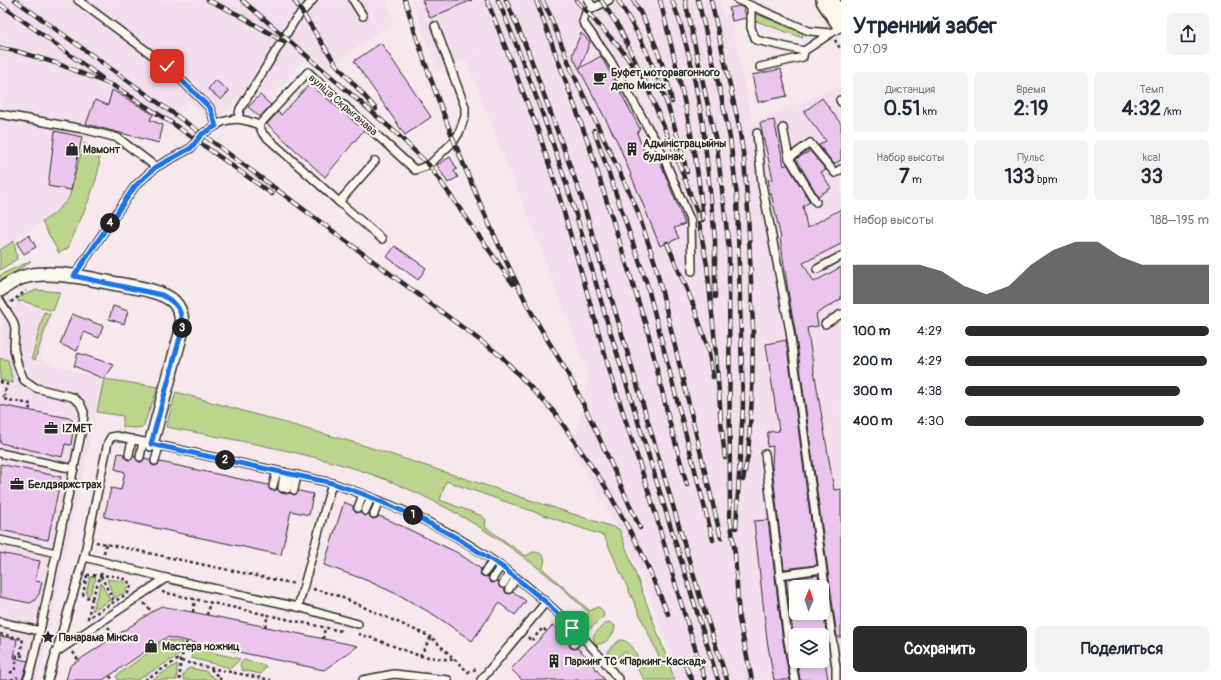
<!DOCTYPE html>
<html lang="ru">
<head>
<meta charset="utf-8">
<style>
  body { margin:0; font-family:Pangolin,sans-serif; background:#f2f2f3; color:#1f2937; height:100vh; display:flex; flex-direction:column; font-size:15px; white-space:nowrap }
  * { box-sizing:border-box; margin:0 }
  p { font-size:13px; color:#747a83 }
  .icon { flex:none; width:22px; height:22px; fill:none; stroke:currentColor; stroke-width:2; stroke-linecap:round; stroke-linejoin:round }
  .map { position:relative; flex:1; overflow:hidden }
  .side { display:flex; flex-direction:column; background:#fff; width:380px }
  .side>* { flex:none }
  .needle { width:26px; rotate:2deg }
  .controls { position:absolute; left:789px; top:580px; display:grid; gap:8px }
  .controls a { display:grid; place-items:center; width:40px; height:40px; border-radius:6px; background:#fff; box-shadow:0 2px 6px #0003; font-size:20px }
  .pin { position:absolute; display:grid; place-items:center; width:34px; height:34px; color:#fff; margin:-17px; border-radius:8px; box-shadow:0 2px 6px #0006 }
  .km { position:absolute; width:20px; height:20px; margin:-10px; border-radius:50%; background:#222; color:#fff; font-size:11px; line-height:20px; text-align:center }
  .round { display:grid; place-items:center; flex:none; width:42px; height:42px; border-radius:6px; background:#f2f2f3 }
  .summary { display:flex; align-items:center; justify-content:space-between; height:68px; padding:0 12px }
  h1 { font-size:22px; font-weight:700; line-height:30px }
  .metrics { display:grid; grid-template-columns:repeat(3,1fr); gap:6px; height:68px; padding:4px 12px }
  .metrics div { display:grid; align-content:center; border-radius:6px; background:#f2f2f3; text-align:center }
  .metrics b { font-size:20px; font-weight:700 }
  .metrics small { font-size:11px; font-weight:400 }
  .metrics p { font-size:11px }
  .chart { height:112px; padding:8px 12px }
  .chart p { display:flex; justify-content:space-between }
  .chart svg { width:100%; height:72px; margin-top:4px; fill:#2b2b2b; opacity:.7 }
  .primary-button { display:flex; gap:8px; margin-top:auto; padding:8px 12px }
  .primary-button a { flex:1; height:46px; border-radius:6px; background:#2b2b2b; color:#fff; font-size:16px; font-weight:700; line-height:46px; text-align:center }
  .primary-button a+a { background:#f2f2f3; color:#1f2937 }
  ul { padding:0 12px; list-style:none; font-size:13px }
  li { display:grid; grid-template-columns:64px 48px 1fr; align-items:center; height:30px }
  li i { height:10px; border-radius:5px; background:#2b2b2b }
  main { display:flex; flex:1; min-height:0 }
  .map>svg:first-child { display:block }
  .built { fill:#f3deee; fill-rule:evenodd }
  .green { fill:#bcd58c; stroke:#74805c }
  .building { fill:#ecc5ef; stroke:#2b2b2b }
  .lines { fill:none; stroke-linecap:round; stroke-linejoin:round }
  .lane-casing { stroke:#2b2b2b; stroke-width:10 }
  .street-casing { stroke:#2b2b2b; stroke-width:16 }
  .primary-casing { stroke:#2b2b2b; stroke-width:24 }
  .path { stroke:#2b2b2b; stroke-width:2.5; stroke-dasharray:3 3; stroke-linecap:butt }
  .lane { stroke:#fbf7ec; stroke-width:7 }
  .street { stroke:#fbf7ec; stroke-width:13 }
  .primary { stroke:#fbf7ec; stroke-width:21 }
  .rail-casing { stroke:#2b2b2b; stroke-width:4.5 }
  .rail { stroke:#fbf7ec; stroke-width:3; stroke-dasharray:9; stroke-linecap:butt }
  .route-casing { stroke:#fff; stroke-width:8 }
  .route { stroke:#1a73e8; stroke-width:5 }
  .labels { text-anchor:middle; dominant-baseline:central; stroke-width:4; stroke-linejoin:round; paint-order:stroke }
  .poi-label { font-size:11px; font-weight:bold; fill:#2b2b2b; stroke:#fbf7ec; text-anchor:start }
  .street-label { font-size:11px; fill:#2b2b2b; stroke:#fbf7ec }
</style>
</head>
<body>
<main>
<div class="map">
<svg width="841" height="680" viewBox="0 0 841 680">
  <rect width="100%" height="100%" fill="#f6e8ed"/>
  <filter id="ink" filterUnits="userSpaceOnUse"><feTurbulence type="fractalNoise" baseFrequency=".025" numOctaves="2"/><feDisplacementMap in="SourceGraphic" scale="8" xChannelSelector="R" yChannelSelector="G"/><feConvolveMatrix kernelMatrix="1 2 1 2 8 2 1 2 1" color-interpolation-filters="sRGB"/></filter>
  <g filter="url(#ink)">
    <!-- built -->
    <g class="built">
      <polygon points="0,0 386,0 394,22 328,68 310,53 256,115 238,98 221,116 214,116 207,117 188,100 168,128 163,126 159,143 86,124 83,129 69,198 54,214 0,250"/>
      <path d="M412,0h307l5,15 6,-1 22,108 88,-36 1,1v121l-26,15 26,-14v428h-1l1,8v35h-163l-26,-79 -36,-79 -44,-70 17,-76 -49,-130 -74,-186 15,-7 -44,17zM796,587h26v26h-26zM796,635h26v26h-26z"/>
      <polygon points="18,302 52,312 40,356 44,362 104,379 37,680 0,680 0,335 6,311"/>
    </g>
    <!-- green -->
    <g class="green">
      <polygon points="756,14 802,32 803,38 753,20"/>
      <path d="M84,143c5,4 13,9 15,15 4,16 -24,73 -31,90l-9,5 -17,-31 12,-8 15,-16 2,-8z"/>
      <polygon points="14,241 17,259 0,270 0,250"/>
      <polygon points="31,261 0,284 0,276 2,274"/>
      <polygon points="36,290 60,292 53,311 22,301 18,302 18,298"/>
      <polygon points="44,312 50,314 35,360 32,358"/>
      <polygon points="0,358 8,360 13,383 0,380"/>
      <polygon points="104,379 158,387 143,427 134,428 123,427 123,416 97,412"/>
      <path d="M176,392l180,51 263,86 56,151h-30l-19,-28 -5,2 -5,5h-6l-3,-6 4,-6 9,-7c13,0 17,17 22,27l18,-8 -56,-123 -158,-55 -6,19 42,16 4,4 -1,7 41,29 7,-4c10,0 15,7 9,16l48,43 7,-4c5,1 6,4 7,9l-5,5 -12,10 -4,-1 -2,-4 2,-6 6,-7c-14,-13 -28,-27 -43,-39 -56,-44 -119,-82 -187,-104 -63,-20 -128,-31 -193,-43z"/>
      <polygon points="94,576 96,578 90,594 88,596 86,593 90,577"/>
      <polygon points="107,579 123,581 127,586 126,592 114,598"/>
      <polygon points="101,583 110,600 92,611"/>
      <path d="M609,622l6,4c0,9 -11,20 -20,18l-2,-7c4,-6 10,-13 16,-15z"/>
      <polygon points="166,640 182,642 178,656 137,680 118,680 116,676"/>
      <polygon points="194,648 240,659 231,668 191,658"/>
      <polygon points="244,660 266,666 261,674 242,670 240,664"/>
      <polygon points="177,664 177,680 152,680"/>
      <polygon points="190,668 205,671 217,680 184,680 183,676 186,670"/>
    </g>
    <!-- building -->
    <g class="building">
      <polygon points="422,0 472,0 430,18"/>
      <polygon points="739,6 744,8 746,18 732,21 729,8"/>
      <polygon points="581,33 590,42 580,68 601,56 640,129 637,133 647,159 657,155 685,224 674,228 679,238 660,246 618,143 572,55"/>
      <polygon points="381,43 431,117 405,135 354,61"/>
      <polygon points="781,69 787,96 758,102 752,75"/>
      <polygon points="215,80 229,91 221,100 208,89"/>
      <polygon points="310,84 364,130 325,177 267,124 278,112 281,115"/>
      <polygon points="112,90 153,114 150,120 163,125 159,143 86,124 95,100 108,105"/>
      <polygon points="260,95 271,105 260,117 248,107"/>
      <polygon points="822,98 841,124 841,160 834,164 819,145 826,141 804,112"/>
      <polygon points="774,120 784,166 787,164 810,202 803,206 807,228 841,209 841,244 803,263 814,282 841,267 841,299 816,314 818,326 807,328 834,490 841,489 841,637 837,637 795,330 789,297 780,238 781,238 768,180 773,179 760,123"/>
      <polygon points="55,131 82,137 71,190 48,186"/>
      <polygon points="810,151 826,170 821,172 831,188 818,196 796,159"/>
      <polygon points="450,157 457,169 454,171 458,177 448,183 437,165"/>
      <polygon points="29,235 36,247 24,254 17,243"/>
      <polygon points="395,246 426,268 418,280 387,257"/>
      <polygon points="113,306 128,311 124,324 109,319"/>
      <polygon points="72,314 103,326 99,338 84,332 77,351 60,344"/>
      <polygon points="786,340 817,565 784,569 772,466 773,446 767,447 768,432 779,431 766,344"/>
      <polygon points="78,353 114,365 104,379 74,366"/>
      <polygon points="0,405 69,418 73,421 74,424 71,445 65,444 62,457 0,443"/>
      <polygon points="118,453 124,454 124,457 128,460 131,460 134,456 139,462 142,462 145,458 150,460 151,464 154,466 158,465 160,462 268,485 270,490 274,491 277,489 281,493 286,494 290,493 295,495 299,491 313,494 309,515 291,511 281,555 104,517 111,488 121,490 125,472 115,469"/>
      <polygon points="0,464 61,477 48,540 0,530"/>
      <polygon points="344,502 353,506 353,509 356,513 360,512 363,515 365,516 369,514 370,517 373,519 377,518 379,516 389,520 458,553 481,569 480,574 482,576 487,577 489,575 488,578 490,582 493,583 497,581 499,582 499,587 504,589 506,593 509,594 513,592 526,601 515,615 499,603 472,641 436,616 401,596 366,580 324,565"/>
      <polygon points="768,520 783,642 790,680 774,680 767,640 754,521"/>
      <polygon points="0,553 40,561 35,581 42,582 39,594 34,601 30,603 0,597"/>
      <polygon points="818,575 820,587 796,587 796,613 822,613 822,602 827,638 822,639 822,633 796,635 796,657 786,579"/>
      <polygon points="161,606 238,621 358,646 324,670 167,637 103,680 66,680 70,666"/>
      <polygon points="553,625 561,633 560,635 561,639 564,641 569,639 570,641 569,645 571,648 575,649 577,648 582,652 605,680 522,680 511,669"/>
      <polygon points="0,636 17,639 14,658 28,661 22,680 0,680"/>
      <polygon points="797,661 825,661 828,680 800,680"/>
    </g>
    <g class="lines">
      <!-- lane casing -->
      <g class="lane-casing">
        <g id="lane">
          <polyline points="78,0 167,66 210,108 216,126"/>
          <polyline points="353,0 363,16"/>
          <polyline points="588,0 594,8"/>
          <polyline points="609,0 586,12 583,22 610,60 648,128 658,144 691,222 692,271"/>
          <polyline points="738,0 809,31 831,33 841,27"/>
          <polyline points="751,6 751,28 756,40 804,51 803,57 760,67"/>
          <polyline points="804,51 831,33"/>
          <polyline points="840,100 841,102"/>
          <polyline points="0,114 83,129 118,138 156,167"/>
          <polyline points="238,119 240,109 295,20 313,0"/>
          <polyline points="259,125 263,134 339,202 375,161"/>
          <polyline points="783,128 789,158 810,143 835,173 841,169"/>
          <polyline points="757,133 762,184 790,331 836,667 836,680"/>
          <polyline points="789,158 816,202"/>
          <polyline points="339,202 382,239"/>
          <polyline points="817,269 841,256"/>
          <polyline points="74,276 135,186 156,167 191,148 202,134 222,122 229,120 238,119 248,121 259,125 308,72 415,170 429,165 454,141 459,133 465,116 465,107 435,26"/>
          <polyline points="0,301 13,321 15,328 14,349 18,366 24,380 36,388 72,397 80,403 84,412 83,424 40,631 0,622"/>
          <polyline points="825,324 841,314"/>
          <polyline points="0,453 74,469"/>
          <polyline points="765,454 780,575 822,569"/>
          <polyline points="129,455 132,439"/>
          <polyline points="140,457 143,442"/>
          <polyline points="155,461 159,446"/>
          <polyline points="273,486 277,471"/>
          <polyline points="282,488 284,472"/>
          <polyline points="287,489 291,474"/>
          <polyline points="294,490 297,475"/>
          <polyline points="358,508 363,494"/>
          <polyline points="365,511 371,498"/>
          <polyline points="374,514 379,501"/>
          <polyline points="0,540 56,553"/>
          <polyline points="84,557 166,578"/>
          <polyline points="485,572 493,561"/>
          <polyline points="780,575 788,641 795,680"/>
          <polyline points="493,578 501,566"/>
          <polyline points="503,584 510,573"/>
          <polyline points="509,589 516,578"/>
          <polyline points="298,607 332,483"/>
          <polyline points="565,636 572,628"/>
          <polyline points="574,644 581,637"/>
          <polyline points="55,653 166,578 298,607 358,624"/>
          <polyline points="27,680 29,676 40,631"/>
          <path d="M48,680l36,-123 24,-115 3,-5 5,-1 216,47c43,15 86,32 126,55 60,36 119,86 161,142"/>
          <polyline points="363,680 394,674 448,680"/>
          <polyline points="481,680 546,602"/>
        </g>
      </g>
      <!-- street casing -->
      <g class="street-casing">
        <path id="street" d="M0,290c8,-5 15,-11 24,-13 15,-5 34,-3 49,-1 11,1 23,4 34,6 18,4 54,7 67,20 8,9 8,17 8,28l-31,114"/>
      </g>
      <!-- primary casing -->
      <g class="primary-casing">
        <polyline id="primary" points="827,0 841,21"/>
      </g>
      <!-- path -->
      <g class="path">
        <polyline points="835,40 841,50"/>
        <polyline points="11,302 26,291"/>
        <polyline points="0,382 7,384 3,399 31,404 29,410"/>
        <polyline points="96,542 295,584"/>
        <polyline points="104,553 106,544"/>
        <polygon points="87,575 116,576 127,580 131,586 128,593 88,618 92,598 85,597 83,594"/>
        <polyline points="101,576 114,602"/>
        <polyline points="313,589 334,594 431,637"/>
        <polyline points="162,592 341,631"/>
        <polyline points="92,598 101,575 102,570"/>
        <polyline points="144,603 152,612"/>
        <polyline points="193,612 195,599"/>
        <polyline points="207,615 210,602"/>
        <polyline points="108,627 115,636"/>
        <polyline points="265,627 268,615"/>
        <polyline points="0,634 23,639 20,656"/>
        <polyline points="358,634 372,638 420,656 431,637 468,672 476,669"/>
        <polyline points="528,637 531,641 543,628 547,632"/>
        <polyline points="323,639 325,627"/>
        <polyline points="73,652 78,660"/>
        <polyline points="420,656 453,660"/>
        <polyline points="211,669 221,680"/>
        <polyline points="10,673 15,670 17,655 24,656"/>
        <polyline points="110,676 113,680"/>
        <polyline points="11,680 18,677"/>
        <polyline points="145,680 177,660 210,668 271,680"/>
        <polyline points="180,680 180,661 187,641"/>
      </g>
      <!-- lane -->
      <use href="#lane" class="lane"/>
      <!-- street -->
      <use href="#street" class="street"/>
      <!-- primary -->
      <use href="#primary" class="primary"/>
      <!-- rail casing -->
      <g class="rail-casing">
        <g id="rail">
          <polyline points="15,0 202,134 501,356 555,413 605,486 640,549 668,614"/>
          <polyline points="208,0 239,15 284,42"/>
          <polyline points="242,0 395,132 429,165 513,284"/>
          <polyline points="294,0 335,63 376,109"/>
          <path d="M405,0c31,104 73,205 121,302 13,26 30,50 44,76 26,49 47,100 70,150"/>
          <polyline points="487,0 539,133 561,202 610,372 656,515 677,590 705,680"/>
          <path d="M498,0c27,65 52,131 73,199 16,49 28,99 44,148 34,111 69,222 103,333"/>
          <polyline points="506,0 528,51 581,196 700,597 727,680"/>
          <polyline points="536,0 589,145 648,332 669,420 687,485"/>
          <polyline points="542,0 549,13 572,71 636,207 655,263 721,538"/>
          <polyline points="576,0 621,49 632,65"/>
          <polyline points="601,0 620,29 645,82 675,153 697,212 707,265 715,343 721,418"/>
          <path d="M618,0c8,14 17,28 24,42 20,42 34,85 45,130"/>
          <path d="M633,0c19,31 32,67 39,102"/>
          <path d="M660,0c18,72 37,146 43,220"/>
          <polyline points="672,0 679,19 692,67 703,124 715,239 715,297"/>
          <polyline points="685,0 717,147 729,249 730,516 735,554 739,619 752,680"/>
          <polyline points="698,0 721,95 730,138 737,197 743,406 736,528"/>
          <polyline points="711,0 739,126 744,159 748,211 753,328 752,396 748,455 743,480"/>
          <polyline points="0,4 102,78"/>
          <polyline points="0,48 16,51 56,63 114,86 172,123 272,194"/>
          <polyline points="594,130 647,284 713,540"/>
          <polyline points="667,243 693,304 708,348 713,377"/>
          <polyline points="720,413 725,458"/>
          <polyline points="685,665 692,680"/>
        </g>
      </g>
      <!-- rail -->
      <use href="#rail" class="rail"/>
    </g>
  </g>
  <g class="lines" filter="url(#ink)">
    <!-- route casing -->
    <g class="route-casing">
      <path id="route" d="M167,66l43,42 6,18 -14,8 -11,14 -35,19 -21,19 -61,90 88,19c18,10 20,16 20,35l-31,114 181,39 31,11 56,24 38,20 44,28 45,36 26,26"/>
    </g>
    <!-- route -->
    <use href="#route" class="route"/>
  </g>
  <!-- icons -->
  <defs>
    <g id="cafe-bare" transform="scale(1.08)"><path d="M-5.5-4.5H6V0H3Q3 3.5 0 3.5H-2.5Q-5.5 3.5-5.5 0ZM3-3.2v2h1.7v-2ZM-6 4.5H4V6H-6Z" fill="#2b2b2b" stroke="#fbf7ec" stroke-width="2.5" paint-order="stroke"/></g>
    <g id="shop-bare" transform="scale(1.08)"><path d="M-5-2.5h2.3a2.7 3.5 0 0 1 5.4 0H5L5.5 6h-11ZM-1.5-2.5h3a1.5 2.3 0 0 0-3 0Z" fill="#2b2b2b" stroke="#fbf7ec" stroke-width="2.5" paint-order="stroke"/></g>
    <g id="building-bare" transform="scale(1.08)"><path d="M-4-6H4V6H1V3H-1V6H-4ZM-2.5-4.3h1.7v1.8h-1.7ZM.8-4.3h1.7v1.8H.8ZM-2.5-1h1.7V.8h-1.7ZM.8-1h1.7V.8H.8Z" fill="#2b2b2b" stroke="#fbf7ec" stroke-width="2.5" paint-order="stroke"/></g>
    <g id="office-bare" transform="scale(1.08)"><path d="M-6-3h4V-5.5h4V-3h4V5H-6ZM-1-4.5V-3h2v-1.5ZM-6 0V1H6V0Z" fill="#2b2b2b" stroke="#fbf7ec" stroke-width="2.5" paint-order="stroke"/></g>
    <g id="sight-bare" transform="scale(1.08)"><path d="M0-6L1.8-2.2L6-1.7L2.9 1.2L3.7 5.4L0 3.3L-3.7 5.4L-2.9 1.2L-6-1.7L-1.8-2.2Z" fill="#2b2b2b" stroke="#fbf7ec" stroke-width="2.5" paint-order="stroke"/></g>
  </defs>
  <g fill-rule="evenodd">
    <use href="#cafe-bare" x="600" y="78"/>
    <use href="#shop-bare" x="72" y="149"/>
    <use href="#building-bare" x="632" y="149"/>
    <use href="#office-bare" x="51" y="428"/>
    <use href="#office-bare" x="17" y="484"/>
    <use href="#sight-bare" x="48" y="637"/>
    <use href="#shop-bare" x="151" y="646"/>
    <use href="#building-bare" x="554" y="661"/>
  </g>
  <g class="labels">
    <!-- poi labels -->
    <g class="poi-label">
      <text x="611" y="72">Буфет моторвагонного<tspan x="611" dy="13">депо Минск</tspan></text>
      <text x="643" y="143">Адміністрацыйны<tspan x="643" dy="13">будынак</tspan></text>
      <text x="83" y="149">Мамонт</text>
      <text x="62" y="428">IZMET</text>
      <text x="28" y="484">Белдзяржстрах</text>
      <text x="59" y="637">Панарама Мінска</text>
      <text x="162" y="646">Мастера ножниц</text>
      <text x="565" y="661">Паркинг ТС «Паркинг-Каскад»</text>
    </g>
    <!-- street labels -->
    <g class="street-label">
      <text transform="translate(343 105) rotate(41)">вуліца Скрыганава</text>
    </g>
  </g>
</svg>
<div class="controls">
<a><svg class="needle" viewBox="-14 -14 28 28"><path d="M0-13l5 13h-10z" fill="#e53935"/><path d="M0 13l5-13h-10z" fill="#747a83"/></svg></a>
<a><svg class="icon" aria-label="layers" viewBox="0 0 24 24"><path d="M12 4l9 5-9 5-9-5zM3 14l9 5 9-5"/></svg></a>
</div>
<div class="pin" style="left:572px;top:628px;background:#1e9e55"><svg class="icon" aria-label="arrive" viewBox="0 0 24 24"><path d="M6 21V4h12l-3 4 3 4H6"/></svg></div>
<div class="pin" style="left:167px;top:66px;background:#d93025"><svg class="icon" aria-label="check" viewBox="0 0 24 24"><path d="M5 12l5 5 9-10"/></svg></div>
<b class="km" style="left:413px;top:515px">1</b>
<b class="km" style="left:225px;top:460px">2</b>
<b class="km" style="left:182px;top:328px">3</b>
<b class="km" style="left:110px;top:223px">4</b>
</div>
<section class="side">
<div class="summary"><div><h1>Утренний забег</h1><p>07:09</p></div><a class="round"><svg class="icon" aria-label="share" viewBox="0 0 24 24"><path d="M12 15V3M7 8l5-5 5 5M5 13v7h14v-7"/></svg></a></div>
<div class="metrics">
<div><p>Дистанция</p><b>0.51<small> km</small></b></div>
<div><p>Время</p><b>2:19</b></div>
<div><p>Темп</p><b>4:32<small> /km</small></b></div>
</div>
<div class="metrics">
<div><p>Набор высоты</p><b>7<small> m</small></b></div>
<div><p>Пульс</p><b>133<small> bpm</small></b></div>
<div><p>kcal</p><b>33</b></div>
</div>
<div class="chart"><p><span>Набор высоты</span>188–195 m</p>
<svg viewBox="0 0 160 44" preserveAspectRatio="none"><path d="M0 44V20L10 20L20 20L30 20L40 24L50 33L60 38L70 33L80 20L90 11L100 6L110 6L120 15L130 20L140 20L150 20L160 20V44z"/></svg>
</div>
<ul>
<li><b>100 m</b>4:29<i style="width:100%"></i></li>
<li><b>200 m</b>4:29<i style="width:99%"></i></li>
<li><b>300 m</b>4:38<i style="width:88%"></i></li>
<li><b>400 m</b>4:30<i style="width:98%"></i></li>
</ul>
<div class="primary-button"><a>Сохранить</a><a>Поделиться</a></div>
</section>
</main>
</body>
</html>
